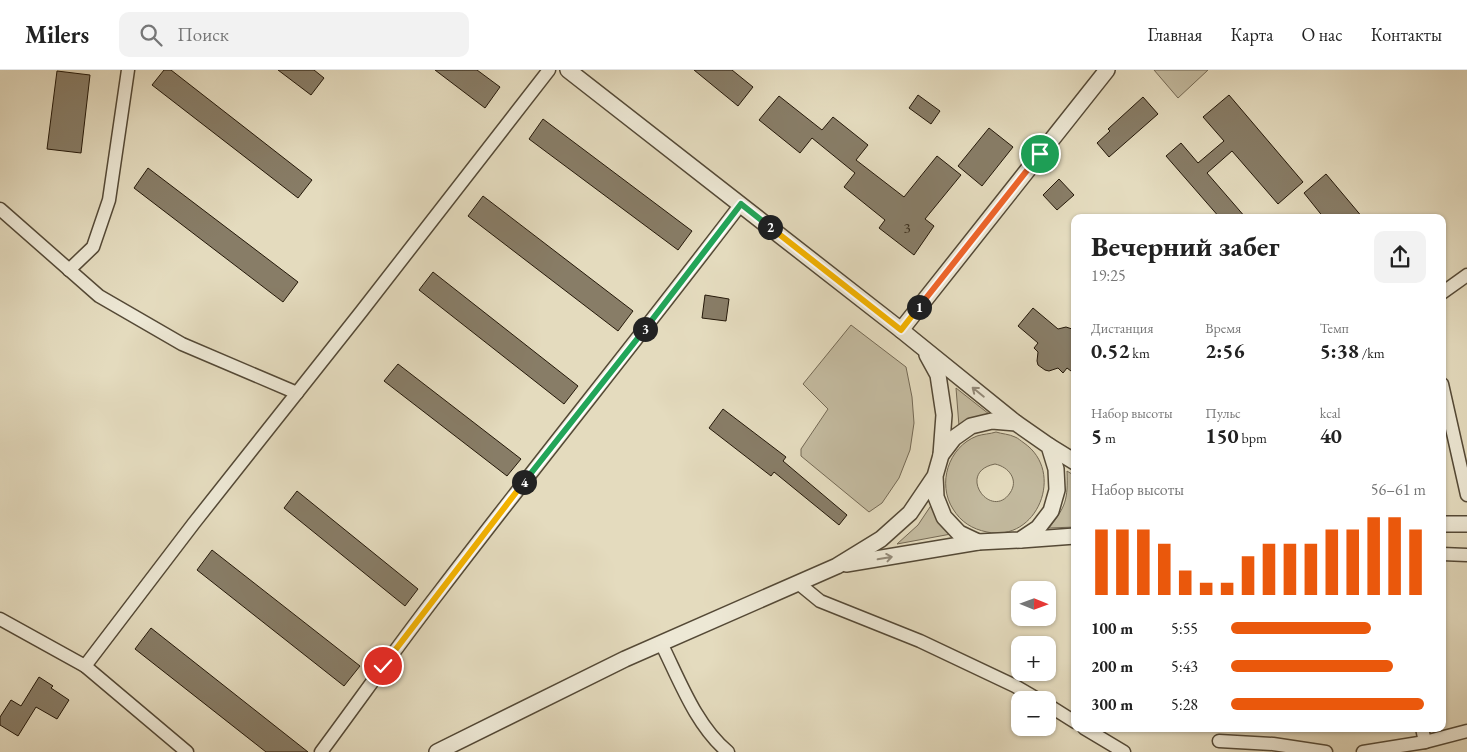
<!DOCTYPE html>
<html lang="ru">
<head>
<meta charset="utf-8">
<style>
  body { margin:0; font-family:"EB Garamond",serif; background:#f2f2f2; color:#222; height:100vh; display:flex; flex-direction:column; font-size:19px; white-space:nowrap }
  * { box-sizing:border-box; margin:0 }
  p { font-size:16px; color:#767676 }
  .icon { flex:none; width:28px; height:28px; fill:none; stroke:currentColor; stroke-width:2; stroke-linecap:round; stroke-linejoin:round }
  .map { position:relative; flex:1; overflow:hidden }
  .details { position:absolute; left:1071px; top:144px; width:375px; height:518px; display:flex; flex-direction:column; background:#fff; border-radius:10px; box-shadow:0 1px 4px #0004 }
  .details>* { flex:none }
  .needle { width:32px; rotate:91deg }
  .tools { position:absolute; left:1011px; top:511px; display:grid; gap:10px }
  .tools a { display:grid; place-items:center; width:45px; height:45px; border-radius:10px; background:#fff; box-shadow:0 1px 4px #0004; font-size:25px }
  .pin { position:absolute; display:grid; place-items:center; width:42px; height:42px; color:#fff; margin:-21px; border:2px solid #fff; border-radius:50%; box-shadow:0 1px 5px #0007 }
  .km { position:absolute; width:25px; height:25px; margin:-12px; border-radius:50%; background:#222; color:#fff; font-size:14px; line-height:25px; text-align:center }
  .round { display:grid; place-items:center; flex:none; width:52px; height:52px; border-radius:10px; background:#f2f2f2 }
  .headline { display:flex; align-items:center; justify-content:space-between; height:85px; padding:0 20px }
  h1 { font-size:28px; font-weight:700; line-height:38px }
  .stats { display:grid; grid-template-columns:repeat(3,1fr); gap:8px; height:85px; padding:5px 20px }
  .stats div { display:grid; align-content:center }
  .stats b { font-size:21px; font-weight:700 }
  .stats small { font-size:14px; font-weight:400 }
  .stats p { font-size:14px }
  .chart { height:140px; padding:10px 20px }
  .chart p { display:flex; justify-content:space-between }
  .chart svg { width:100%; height:90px; margin-top:5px; stroke:#ea580c; stroke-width:6 }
  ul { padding:0 20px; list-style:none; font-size:16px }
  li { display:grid; grid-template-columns:80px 60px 1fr; align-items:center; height:38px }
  li i { height:12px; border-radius:6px; background:#ea580c }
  header { display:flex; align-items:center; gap:30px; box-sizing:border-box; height:70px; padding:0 25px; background:#fff; border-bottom:1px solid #e0e0e0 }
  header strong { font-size:24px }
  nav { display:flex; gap:28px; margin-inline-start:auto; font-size:18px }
  .search { width:350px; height:45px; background:#f2f2f2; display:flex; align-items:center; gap:12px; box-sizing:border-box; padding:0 18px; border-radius:10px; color:#767676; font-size:19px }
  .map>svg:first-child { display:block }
  .green { fill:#c3ba9f; stroke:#746954; fill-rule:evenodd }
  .building { fill:#887d67; stroke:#241809 }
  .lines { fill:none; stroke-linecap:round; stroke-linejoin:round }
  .minor-casing { stroke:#544936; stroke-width:15 }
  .tertiary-casing { stroke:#544936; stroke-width:18 }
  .minor { stroke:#ede8d5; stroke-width:12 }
  .tertiary { stroke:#ede8d5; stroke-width:15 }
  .oneway { stroke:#938a79 }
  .split-1-casing { stroke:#fff; stroke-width:10 }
  .split-2-casing { stroke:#fff; stroke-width:10 }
  .split-3-casing { stroke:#fff; stroke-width:10 }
  .split-4-casing { stroke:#fff; stroke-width:10 }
  .split-5-casing { stroke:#fff; stroke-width:10 }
  .split-1 { stroke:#f0652b; stroke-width:6 }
  .split-2 { stroke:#f5b400; stroke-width:6 }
  .split-3 { stroke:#22a559; stroke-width:6 }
  .split-4 { stroke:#22a559; stroke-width:6 }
  .split-5 { stroke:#f5b400; stroke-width:6 }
  .labels { text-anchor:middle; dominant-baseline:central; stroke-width:4; stroke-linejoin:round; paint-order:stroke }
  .number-label { font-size:15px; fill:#3d3120 }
</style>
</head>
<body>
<header>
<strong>Milers</strong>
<div class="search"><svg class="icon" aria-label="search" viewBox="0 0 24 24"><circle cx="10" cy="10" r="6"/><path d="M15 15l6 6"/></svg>Поиск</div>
<nav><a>Главная</a><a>Карта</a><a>О нас</a><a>Контакты</a></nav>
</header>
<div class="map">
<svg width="1467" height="682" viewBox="0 0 1467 682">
  <rect width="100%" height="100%" fill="#e4dbbe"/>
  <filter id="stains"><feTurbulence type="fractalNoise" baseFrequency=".004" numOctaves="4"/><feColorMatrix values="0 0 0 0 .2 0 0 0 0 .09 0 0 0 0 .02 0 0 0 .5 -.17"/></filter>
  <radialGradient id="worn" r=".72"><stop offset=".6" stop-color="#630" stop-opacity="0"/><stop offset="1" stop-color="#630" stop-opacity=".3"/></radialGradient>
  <!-- green -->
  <g class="green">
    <polygon points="1154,0 1208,0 1178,28"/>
    <polygon points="851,255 906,297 912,327 914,353 910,380 899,408 882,433 869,442 801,386 801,379 828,339 803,314"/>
    <polygon points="956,318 989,344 959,356"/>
    <path d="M996,362c6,2 13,2 19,5 3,1 6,4 9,6 42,29 13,100 -37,89 -15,-3 -26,-10 -34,-23 -16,-25 -5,-62 24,-73 6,-2 13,-2 19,-4zM995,394c14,3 24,16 15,29 -19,28 -55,-21 -15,-29z"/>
    <path d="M1067,401l8,5v51l-26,1c17,-22 19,-28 18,-57z"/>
    <polygon points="932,434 951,464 897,474 918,455"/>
  </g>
  <!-- building -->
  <g class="building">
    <polygon points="164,0 171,0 312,110 298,128 152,15"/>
    <polygon points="278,0 314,0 324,8 311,25"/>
    <polygon points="435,0 477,0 500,17 485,38"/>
    <polygon points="694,0 732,0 753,17 738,36"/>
    <polygon points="57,1 90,5 81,83 47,79"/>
    <polygon points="918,25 940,41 931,54 909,38"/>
    <polygon points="1229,25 1303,112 1278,134 1232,81 1207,103 1246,148 1220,148 1166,86 1181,73 1198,93 1224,71 1203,47"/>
    <polygon points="779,26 822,60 833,47 868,75 856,90 904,127 937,86 961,105 925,149 934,156 914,185 879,158 885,150 844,117 855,103 812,68 800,83 759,50"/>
    <polygon points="1143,27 1158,44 1109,87 1097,73 1110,61 1108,59"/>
    <polygon points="543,49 692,161 678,180 529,69"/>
    <polygon points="989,58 1013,77 982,116 958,96"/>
    <polygon points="148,98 298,212 283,232 134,118"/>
    <polygon points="1326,104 1363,148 1324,148 1304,123"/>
    <polygon points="1059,109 1074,125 1057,140 1043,125"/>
    <polygon points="483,126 633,241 618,261 468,146"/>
    <polygon points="433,202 578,316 564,334 419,220"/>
    <polygon points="705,225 729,229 726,251 702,248"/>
    <polygon points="1033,238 1058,259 1066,257 1075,260 1075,304 1067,298 1063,303 1058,298 1049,301 1045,300 1038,295 1037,291 1038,282 1034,278 1038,273 1018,256"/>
    <polygon points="398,294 521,389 507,406 384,311"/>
    <polygon points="723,339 786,387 783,391 847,445 839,455 774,402 771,406 709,358"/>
    <polygon points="297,421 418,519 405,536 284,438"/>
    <polygon points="212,480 360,596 344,616 197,500"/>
    <polygon points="151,558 308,682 266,682 135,579"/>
    <polygon points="39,607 53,616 51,618 69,630 57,649 36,637 18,666 0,655 0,647 11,630 21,636"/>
  </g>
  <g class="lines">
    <!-- minor casing -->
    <g class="minor-casing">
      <g id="minor">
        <polyline points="0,139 99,226 182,274 297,323"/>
        <polyline points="69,200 93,177 109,130 128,0"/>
        <polyline points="1442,223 1467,205"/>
        <polyline points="1442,314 1467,425"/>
        <polyline points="1442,484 1467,485"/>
        <polyline points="798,513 820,531 920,571 1015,616 1039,630"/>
        <polyline points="0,549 85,596 187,682"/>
        <path d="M661,573c18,36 35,83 67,109"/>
        <polyline points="85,596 194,453 361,242 549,0"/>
        <polyline points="1048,635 1075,652"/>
        <polyline points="1084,658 1124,682"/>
        <polyline points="1422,658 1425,672 1467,661"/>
        <polyline points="1219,671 1273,674 1326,682"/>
        <path d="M321,682c40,-54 78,-108 119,-161 99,-130 202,-257 301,-387"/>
        <polyline points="1363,682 1425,672"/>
      </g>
    </g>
    <!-- tertiary casing -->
    <g class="tertiary-casing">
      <g id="tertiary">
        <polyline points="568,0 901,260 1016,353"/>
        <polyline points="901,260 1107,0"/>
        <polyline points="927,285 938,305 944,345 941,385"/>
        <polyline points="1049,376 1075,392"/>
        <polyline points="1442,454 1467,454"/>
        <polyline points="1021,470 1075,466"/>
        <polyline points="846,494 978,472"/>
        <polyline points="437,682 625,589 837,496 881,469 910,443 935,406 941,385 954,368 971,356 992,351 1016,353 1049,376 1056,399 1057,420 1051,441 1038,458 1020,470 978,472 959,463 944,447 936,427 935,406"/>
      </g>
    </g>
    <!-- minor -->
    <use href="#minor" class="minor"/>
    <!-- tertiary -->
    <use href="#tertiary" class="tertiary"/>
  </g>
  <!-- one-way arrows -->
  <defs><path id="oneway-shaft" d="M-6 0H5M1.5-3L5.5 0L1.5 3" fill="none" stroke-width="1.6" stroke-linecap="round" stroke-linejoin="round" transform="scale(1.25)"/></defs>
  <g class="oneway">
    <use href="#oneway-shaft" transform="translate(978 322) rotate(-141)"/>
    <use href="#oneway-shaft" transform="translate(885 488) rotate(-10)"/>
  </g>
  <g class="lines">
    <!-- split-1 casing -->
    <g class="split-1-casing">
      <polyline id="split-1" points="919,237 1040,84"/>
    </g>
    <!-- split-2 casing -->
    <g class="split-2-casing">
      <polyline id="split-2" points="770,157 901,260 919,237"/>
    </g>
    <!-- split-3 casing -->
    <g class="split-3-casing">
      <polyline id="split-3" points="645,259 741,134 770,157"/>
    </g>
    <!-- split-4 casing -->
    <g class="split-4-casing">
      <polyline id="split-4" points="524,412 645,259"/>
    </g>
    <!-- split-5 casing -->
    <g class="split-5-casing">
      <polyline id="split-5" points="383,596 524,412"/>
    </g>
    <!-- split-1 -->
    <use href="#split-1" class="split-1"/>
    <!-- split-2 -->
    <use href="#split-2" class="split-2"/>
    <!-- split-3 -->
    <use href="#split-3" class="split-3"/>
    <!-- split-4 -->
    <use href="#split-4" class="split-4"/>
    <!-- split-5 -->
    <use href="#split-5" class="split-5"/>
  </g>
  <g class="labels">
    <!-- number labels -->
    <g class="number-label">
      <text x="907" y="157">3</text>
    </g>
  </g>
  <rect width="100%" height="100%" filter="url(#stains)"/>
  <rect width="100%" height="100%" fill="url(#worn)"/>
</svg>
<div class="tools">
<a><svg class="needle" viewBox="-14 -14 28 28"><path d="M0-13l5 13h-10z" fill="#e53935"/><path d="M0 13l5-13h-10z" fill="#767676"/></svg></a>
<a>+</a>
<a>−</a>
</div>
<div class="pin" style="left:1040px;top:84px;background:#1e9e55"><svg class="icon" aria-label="arrive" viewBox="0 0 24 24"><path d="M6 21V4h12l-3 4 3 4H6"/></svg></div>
<div class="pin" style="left:383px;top:596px;background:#d93025"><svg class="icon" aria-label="check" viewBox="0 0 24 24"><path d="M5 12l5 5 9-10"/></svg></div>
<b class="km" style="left:919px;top:237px">1</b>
<b class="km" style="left:770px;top:157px">2</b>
<b class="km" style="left:645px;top:259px">3</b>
<b class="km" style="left:524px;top:412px">4</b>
<section class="details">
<div class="headline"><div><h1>Вечерний забег</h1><p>19:25</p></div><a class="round"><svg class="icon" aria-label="share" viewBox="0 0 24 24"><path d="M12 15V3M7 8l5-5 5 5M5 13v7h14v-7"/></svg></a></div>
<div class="stats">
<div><p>Дистанция</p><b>0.52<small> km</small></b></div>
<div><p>Время</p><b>2:56</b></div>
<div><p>Темп</p><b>5:38<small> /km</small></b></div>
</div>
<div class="stats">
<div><p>Набор высоты</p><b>5<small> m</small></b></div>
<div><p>Пульс</p><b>150<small> bpm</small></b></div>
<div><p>kcal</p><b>40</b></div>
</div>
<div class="chart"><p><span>Набор высоты</span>56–61 m</p>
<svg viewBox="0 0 160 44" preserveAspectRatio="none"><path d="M5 44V12M15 44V12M25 44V12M35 44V19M45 44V32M55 44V38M65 44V38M75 44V25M85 44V19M95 44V19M105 44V19M115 44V12M125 44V12M135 44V6M145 44V6M155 44V12"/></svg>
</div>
<ul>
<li><b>100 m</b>5:55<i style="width:72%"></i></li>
<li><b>200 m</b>5:43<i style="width:83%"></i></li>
<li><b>300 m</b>5:28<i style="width:99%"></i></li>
</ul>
</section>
</div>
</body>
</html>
